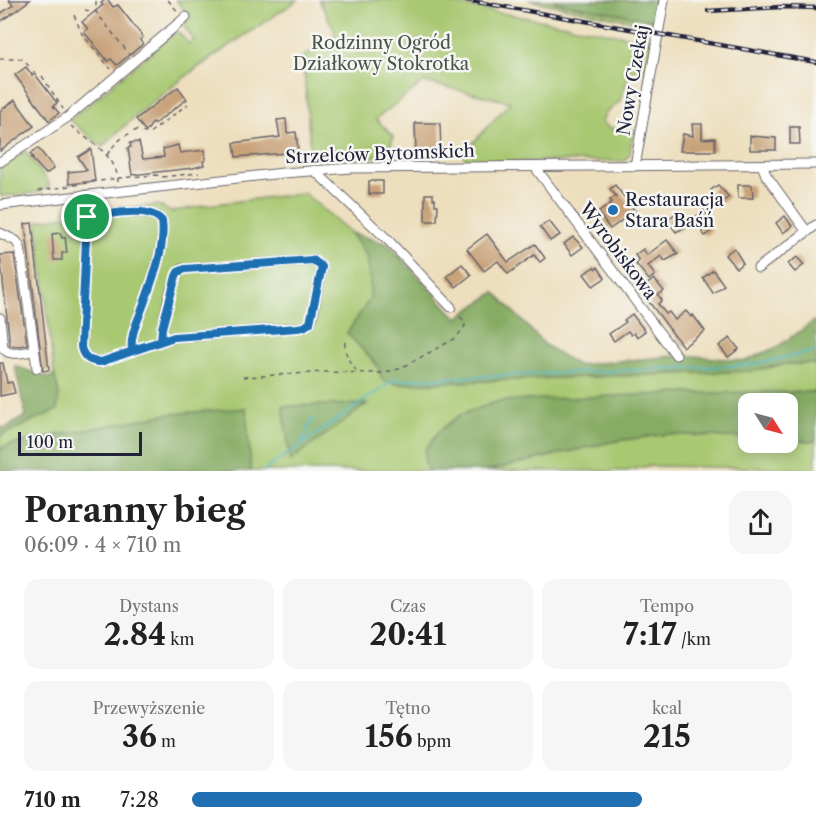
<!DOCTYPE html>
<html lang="pl">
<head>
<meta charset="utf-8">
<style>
  body { margin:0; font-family:"Libre Caslon Text",serif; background:#f6f6f6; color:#222; height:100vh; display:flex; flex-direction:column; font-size:22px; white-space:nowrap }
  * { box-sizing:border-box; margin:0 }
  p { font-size:20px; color:#767676 }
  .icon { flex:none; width:33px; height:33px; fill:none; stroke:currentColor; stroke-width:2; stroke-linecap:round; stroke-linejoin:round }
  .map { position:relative; height:471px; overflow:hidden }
  .details { display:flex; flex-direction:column; background:#fff; flex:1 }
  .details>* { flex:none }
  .needle { width:39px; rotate:126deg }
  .tools { position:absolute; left:738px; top:393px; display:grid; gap:12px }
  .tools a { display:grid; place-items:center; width:60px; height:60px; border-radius:12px; background:#fff; box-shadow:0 3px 15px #0003; font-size:30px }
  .scale { position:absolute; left:18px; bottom:15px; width:124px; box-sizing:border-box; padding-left:6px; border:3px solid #22223b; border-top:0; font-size:16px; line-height:21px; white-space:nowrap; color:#22223b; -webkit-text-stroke:4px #f6f6f2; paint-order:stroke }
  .pin { position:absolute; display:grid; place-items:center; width:51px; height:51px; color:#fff; margin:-26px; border:3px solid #fff; border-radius:50%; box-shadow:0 2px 6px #0007 }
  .round { display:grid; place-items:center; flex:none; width:63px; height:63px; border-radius:18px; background:#f6f6f6 }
  .overview { display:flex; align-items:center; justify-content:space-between; height:102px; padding:0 24px }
  h1 { font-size:33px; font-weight:700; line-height:45px }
  .metrics { display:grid; grid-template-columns:repeat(3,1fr); gap:9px; height:102px; padding:6px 24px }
  .metrics div { display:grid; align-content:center; border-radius:15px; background:#f6f6f6; text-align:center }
  .metrics b { font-size:30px; font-weight:700 }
  .metrics small { font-size:16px; font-weight:400 }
  .metrics p { font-size:16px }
  ul { padding:0 24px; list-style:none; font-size:20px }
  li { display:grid; grid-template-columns:96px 72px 1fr; align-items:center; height:45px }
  li i { height:15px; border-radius:8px; background:#1f6fb2 }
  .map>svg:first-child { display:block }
  .green { fill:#a8c871; stroke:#657556; stroke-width:1.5 }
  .forest { fill:#86ac63; stroke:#54674f; stroke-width:1.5 }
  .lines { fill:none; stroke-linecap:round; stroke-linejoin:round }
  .stream { stroke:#42b0be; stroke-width:2 }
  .building { fill:#c8a279 }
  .minor-casing { stroke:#696469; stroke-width:11 }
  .path { stroke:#696469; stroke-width:1.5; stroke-dasharray:4.5 4.5; stroke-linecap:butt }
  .minor { stroke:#fff; stroke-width:9 }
  .rail-casing { stroke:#22223b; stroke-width:4.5 }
  .rail { stroke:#f6f6f2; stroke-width:2; stroke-dasharray:7; stroke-linecap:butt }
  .route-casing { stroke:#fff; stroke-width:12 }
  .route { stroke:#1f6fb2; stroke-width:8 }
  .poi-dot { fill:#1f6fb2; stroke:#f6f6f2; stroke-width:2 }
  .labels { text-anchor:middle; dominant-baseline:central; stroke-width:5; stroke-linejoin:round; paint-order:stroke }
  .park-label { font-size:18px; fill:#4a544b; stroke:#f6f6f2 }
  .street-label { font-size:18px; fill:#22223b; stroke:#f6f6f2 }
  .poi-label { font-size:18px; fill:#22223b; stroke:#f6f6f2; text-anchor:start }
</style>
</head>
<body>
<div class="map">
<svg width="816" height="471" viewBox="0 0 816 471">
  <rect width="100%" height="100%" fill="#f6f6f2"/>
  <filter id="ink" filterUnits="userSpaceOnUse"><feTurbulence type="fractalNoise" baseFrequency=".0167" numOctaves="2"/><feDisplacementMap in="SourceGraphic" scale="12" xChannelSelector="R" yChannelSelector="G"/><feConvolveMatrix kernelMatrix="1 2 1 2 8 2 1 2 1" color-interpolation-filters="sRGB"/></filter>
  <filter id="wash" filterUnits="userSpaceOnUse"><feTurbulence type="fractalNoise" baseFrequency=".008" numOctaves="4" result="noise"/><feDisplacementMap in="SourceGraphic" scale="24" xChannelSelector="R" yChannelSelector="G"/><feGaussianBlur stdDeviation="1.35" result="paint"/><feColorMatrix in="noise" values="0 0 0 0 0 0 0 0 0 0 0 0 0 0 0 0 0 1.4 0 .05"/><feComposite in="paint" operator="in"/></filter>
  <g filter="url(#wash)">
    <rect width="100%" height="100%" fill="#eddfbe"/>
    <!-- green -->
    <g class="green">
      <path d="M176,0h122c-68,45 -138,89 -196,147l-32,-27 104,-87 4,-1 11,12 5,-4 -11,-15 7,-8z"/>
      <polygon points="319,0 431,0 653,41 646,72 636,68 631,71 620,101 605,114 602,122 609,128 633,130 630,154 624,161 467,162 463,154 510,102 424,82 376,119 393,136 389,156 311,158 303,57 336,34"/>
      <polygon points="529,0 554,0 555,2 653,20 653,25"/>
      <path d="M25,151l25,34c-11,11 -35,10 -50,11v-28z"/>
      <polygon points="304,193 351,233 367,257 370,280 370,299 347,333 377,365 383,380 397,384 751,371 786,364 816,364 816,392 681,393 425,465 429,471 251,471 245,408 61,434 10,445 0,449 0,436 57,409 59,394 54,374 37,221 87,212 158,205 171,212 207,205"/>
      <polygon points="667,434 748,438 748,442 788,442 788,440 816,441 816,471 777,468 647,466 627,471 486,471 615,441"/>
    </g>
    <!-- forest -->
    <g class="forest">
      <polygon points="554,0 656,0 653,20 555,2"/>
      <polygon points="351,233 388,244 457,318 495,292 545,345 577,365 684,355 745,361 777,347 816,320 816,364 786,364 751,371 397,384 382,380 377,365 347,333 370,299 370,280 367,257"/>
      <polygon points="15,366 49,378 54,374 59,394 57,410 0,436 0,426 4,429 26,416"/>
      <polygon points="816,392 816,441 788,440 788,404 748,404 748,438 667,434 615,441 486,471 429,471 425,465 425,450 438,432 460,415 499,401 681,393"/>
      <polygon points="367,404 290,461 283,406"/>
      <polygon points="246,408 251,471 0,471 0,449 9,445 168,414"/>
    </g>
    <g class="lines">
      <!-- stream -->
      <g class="stream">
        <polyline points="302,443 313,418"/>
        <polyline points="263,471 394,380 750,365 816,351"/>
      </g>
    </g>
    <g id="blocks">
      <!-- building -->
      <g class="building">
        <polygon points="9,0 30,0 0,22 0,14 13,5"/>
        <polygon points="105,0 108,0 113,7 118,5 143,37 140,40 143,44 117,65 111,59 108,61 98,49 84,32 88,29 82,22 103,5 101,3"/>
        <polygon points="26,67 32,75 34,73 57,103 53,106 59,113 49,121 15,75"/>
        <polygon points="178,87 187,99 154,124 153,122 146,132 136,119"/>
        <polygon points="15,100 34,126 0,151 0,111"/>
        <polygon points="286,119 287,133 296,132 299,157 288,158 287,153 236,157 234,143 280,137 277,120"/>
        <polygon points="415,123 440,123 441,153 416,153"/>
        <polygon points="692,124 702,124 702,139 715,138 715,151 680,151 683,134 693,136"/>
        <polygon points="790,127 799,127 800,144 790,144"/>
        <polygon points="750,136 776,138 776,150 750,150"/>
        <polygon points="139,142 143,159 164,157 163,149 178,145 180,153 205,150 206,160 203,161 204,165 193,168 132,175 128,148 131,147 130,143"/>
        <polygon points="38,148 54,168 46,174 31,158 33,157 30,154"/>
        <polygon points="91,149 95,181 69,184 68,172 87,170 78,157"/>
        <rect x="369" y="181" width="14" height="13"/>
        <polygon points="615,185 635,211 610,229 598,213 612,202 610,200 616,196 610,189"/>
        <polygon points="718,185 729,197 719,204 711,190"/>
        <polygon points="738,185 752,185 753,198 738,198"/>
        <polygon points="425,194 433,194 433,199 435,199 435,205 438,205 437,221 425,221"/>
        <polygon points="704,210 710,218 706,221 712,230 705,236 693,219"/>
        <polygon points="679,211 689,225 676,232 667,220"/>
        <polygon points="785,216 792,226 783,233 776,223"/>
        <polygon points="549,221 560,235 550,241 540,227"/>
        <polygon points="32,223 49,370 43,371 25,224"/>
        <polygon points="60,233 62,238 65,237 67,253 62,253 62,260 54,260 52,234"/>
        <polygon points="487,234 508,262 535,244 545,258 540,262 534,255 508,274 498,261 484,271 467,249"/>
        <polygon points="573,237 583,247 572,255 564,244"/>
        <polygon points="667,240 678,254 665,261 661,256 648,266 655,275 649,280 636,264 639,261 635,255 643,249 647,255"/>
        <polygon points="734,248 743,263 736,268 725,255"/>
        <polygon points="14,254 27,345 17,346 10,345 0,255"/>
        <polygon points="797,257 804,265 795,272 788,264"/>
        <polygon points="462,264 471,275 456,287 447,276"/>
        <polygon points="594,267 596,269 598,267 605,278 593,286 584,274"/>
        <polygon points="713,270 724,285 713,293 703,278"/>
        <polygon points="654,279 664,291 658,295 662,300 658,304 666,314 669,312 675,320 686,311 691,317 693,315 705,331 683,347 640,290"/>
        <polygon points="632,314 645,331 637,337 634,333 631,335 628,331 614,341 609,334 626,322 624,320"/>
        <polygon points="730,338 739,349 728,357 719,346"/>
        <polygon points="0,363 3,363 7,383 12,382 15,393 0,396"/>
      </g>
    </g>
  </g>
  <g filter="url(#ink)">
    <use href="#blocks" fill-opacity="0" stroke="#696469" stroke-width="1.5"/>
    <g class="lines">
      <!-- minor casing -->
      <g class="minor-casing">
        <g id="minor">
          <polyline points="0,162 68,117 186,17"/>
          <polyline points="762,165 766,175 807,232"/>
          <polyline points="635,166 664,0"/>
          <polyline points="535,167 676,355"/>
          <polyline points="314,170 388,240 451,307"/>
          <path d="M83,196l3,5 1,16 -6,130 2,6 9,8 9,1 73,-25 130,-10 6,-4 2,-5 10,-51 -9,-7 -131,9c-11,8 -20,57 -21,72"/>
          <polyline points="0,205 283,173 352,168 816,164"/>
          <path d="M87,217c19,-2 62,-13 75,4 4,26 -12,64 -20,88 -5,14 -12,26 -10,41"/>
          <polyline points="0,233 16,241 20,247 37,368"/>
          <polyline points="758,268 816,225"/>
          <path d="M0,318l3,30c7,9 20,4 30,3"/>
        </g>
      </g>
      <!-- path -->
      <g class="path">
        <polyline points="168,0 179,13"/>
        <polyline points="96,1 96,12 129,54"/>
        <polyline points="85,10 95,12"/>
        <polyline points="74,15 82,34 111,69"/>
        <polyline points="0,59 22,59 32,69"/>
        <polyline points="42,76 63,109"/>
        <path d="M71,126c18,16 46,28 47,56"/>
        <path d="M107,155c8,-13 16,-19 30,-25l11,4 40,-30"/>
        <polyline points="162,177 199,173"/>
        <polyline points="38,191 118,178 157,175 161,177"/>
        <path d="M345,342c-1,10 4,21 11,28"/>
        <polyline points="243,377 325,372 380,373 399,369 456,338 465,326 464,321 458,314"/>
      </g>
      <!-- minor -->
      <use href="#minor" class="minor"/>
      <!-- rail casing -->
      <g class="rail-casing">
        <g id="rail">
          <polyline points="466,0 816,62"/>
          <polyline points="708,11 781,7 816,8"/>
        </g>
      </g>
      <!-- rail -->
      <use href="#rail" class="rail"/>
    </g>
  </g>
  <g class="lines" filter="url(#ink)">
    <!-- route casing -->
    <g class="route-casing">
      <path id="route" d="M87,217l-6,130c2,10 9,15 20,15l73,-25 123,-9 7,-1 6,-4 12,-56 -9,-7 -128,9 -7,3 -2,4 -14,52 -1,13 -29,9c-2,-15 5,-27 10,-41 9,-25 24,-61 20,-88 -13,-17 -55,-6 -75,-4"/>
    </g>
    <!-- route -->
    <use href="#route" class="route"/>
  </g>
  <!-- markers -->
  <circle class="poi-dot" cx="613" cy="210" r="6"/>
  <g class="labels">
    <!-- park labels -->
    <g class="park-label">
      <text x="381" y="43">Rodzinny Ogród<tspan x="381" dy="21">Działkowy Stokrotka</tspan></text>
    </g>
    <!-- street labels -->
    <g class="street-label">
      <text transform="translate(633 80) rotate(-80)">Nowy Czekaj</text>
      <text transform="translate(380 154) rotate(-2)">Strzelców Bytomskich</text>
      <text transform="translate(618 251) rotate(53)">Wyrobiskowa</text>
    </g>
    <!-- poi labels -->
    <g class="poi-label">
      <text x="625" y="200">Restauracja<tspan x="625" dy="21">Stara Baśń</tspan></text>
    </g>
  </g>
</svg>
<div class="tools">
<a><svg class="needle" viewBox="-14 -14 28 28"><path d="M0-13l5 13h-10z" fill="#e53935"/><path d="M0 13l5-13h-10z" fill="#767676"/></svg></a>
</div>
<div class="scale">100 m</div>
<div class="pin" style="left:87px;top:217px;background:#1e9e55"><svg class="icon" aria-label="arrive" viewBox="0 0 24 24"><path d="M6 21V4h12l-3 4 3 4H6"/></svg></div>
</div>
<section class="details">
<div class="overview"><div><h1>Poranny bieg</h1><p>06:09 · 4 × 710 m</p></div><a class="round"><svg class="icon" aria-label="share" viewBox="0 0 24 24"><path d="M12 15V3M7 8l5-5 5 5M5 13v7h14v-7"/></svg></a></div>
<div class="metrics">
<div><p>Dystans</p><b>2.84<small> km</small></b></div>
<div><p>Czas</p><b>20:41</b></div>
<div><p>Tempo</p><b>7:17<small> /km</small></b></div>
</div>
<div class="metrics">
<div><p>Przewyższenie</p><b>36<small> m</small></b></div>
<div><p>Tętno</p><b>156<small> bpm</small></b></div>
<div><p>kcal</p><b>215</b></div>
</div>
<ul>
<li><b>710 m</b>7:28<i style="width:75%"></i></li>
</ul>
</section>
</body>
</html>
